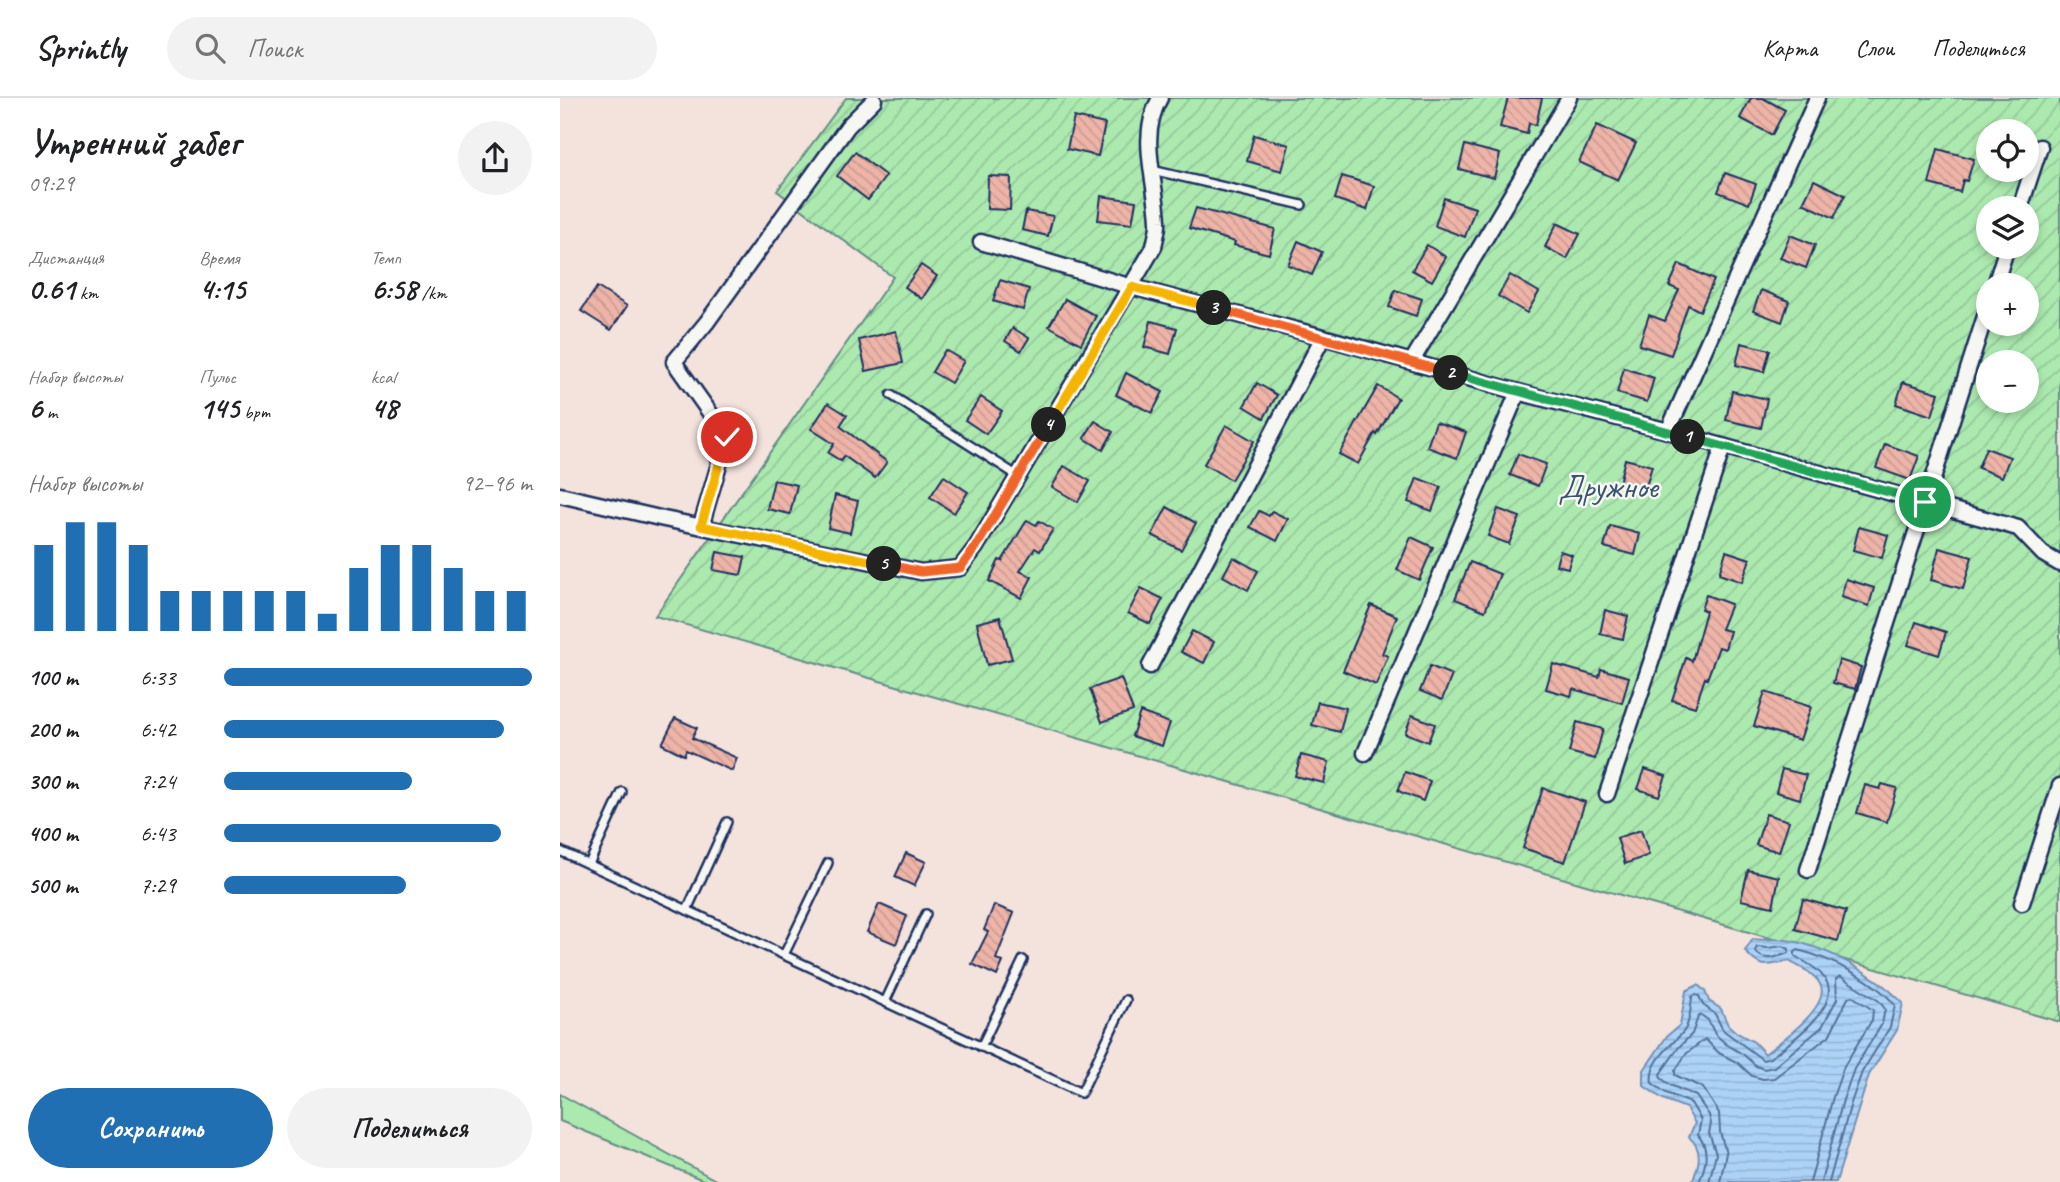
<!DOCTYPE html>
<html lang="ru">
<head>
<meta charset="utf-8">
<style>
  body { margin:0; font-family:Caveat,sans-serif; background:#f2f2f2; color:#202124; height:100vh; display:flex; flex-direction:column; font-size:26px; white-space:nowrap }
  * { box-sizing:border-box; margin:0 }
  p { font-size:23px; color:#757577 }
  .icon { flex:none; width:38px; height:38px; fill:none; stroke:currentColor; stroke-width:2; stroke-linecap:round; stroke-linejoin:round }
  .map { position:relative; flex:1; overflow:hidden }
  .panel { display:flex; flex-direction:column; background:#fff; width:560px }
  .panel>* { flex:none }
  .fabs { position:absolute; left:1416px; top:21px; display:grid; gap:14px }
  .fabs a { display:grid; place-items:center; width:63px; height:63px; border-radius:50%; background:#fff; box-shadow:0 4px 10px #0003; font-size:35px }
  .pin { position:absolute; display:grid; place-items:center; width:60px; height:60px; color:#fff; margin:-30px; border:4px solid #fff; border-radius:50%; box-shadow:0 2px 7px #0007 }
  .km { position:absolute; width:35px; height:35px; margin:-18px; border-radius:50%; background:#222; color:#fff; font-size:19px; line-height:35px; text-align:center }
  .round { display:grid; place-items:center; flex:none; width:74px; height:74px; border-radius:37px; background:#f2f2f2 }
  .headline { display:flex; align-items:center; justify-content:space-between; height:119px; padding:0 28px }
  h1 { font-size:38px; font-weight:700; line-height:52px }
  .metrics { display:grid; grid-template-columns:repeat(3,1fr); gap:10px; height:119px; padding:7px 28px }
  .metrics div { display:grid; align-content:center }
  .metrics b { font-size:30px; font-weight:700 }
  .metrics small { font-size:19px; font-weight:400 }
  .metrics p { font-size:19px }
  .chart { height:196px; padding:14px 28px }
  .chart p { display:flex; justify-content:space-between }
  .chart svg { width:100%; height:126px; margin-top:7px; stroke:#1f6fb2; stroke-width:6 }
  .action { display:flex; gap:14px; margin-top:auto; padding:14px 28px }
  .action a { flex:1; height:80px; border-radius:42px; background:#1f6fb2; color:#fff; font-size:28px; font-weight:700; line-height:80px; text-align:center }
  .action a+a { background:#f2f2f2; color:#202124 }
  ul { padding:0 28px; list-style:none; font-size:23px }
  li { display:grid; grid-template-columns:112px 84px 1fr; align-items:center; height:52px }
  li i { height:18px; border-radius:9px; background:#1f6fb2 }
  header { display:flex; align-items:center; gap:42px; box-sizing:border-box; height:98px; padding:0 35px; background:#fff; border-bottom:2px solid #e0e0e0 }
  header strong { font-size:33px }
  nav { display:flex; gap:38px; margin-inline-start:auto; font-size:24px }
  .search { width:490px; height:63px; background:#f2f2f2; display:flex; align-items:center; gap:18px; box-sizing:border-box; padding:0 24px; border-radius:38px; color:#757577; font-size:26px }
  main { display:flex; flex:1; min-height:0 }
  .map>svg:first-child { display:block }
  .grass { fill:#ace9af; stroke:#648c86; stroke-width:2 }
  .garden { fill:url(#garden-furrows); stroke:#648c86; stroke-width:2; fill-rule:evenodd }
  .water { fill:url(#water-rules); stroke:#7291b9; stroke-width:2 }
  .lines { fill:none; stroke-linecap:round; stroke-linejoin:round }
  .shore { stroke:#55719b; stroke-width:2 }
  .building { fill:url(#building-back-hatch); stroke:#1b2f5e; stroke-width:2 }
  .lane-casing { stroke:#1b2f5e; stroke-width:12 }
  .street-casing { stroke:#1b2f5e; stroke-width:19 }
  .lane { stroke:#f6f6f2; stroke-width:7 }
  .street { stroke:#f6f6f2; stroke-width:14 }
  .split-1-casing { stroke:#fff; stroke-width:14 }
  .split-2-casing { stroke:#fff; stroke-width:14 }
  .split-3-casing { stroke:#fff; stroke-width:14 }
  .split-4-casing { stroke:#fff; stroke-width:14 }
  .split-5-casing { stroke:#fff; stroke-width:14 }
  .split-6-casing { stroke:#fff; stroke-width:14 }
  .split-1 { stroke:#22a559; stroke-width:9 }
  .split-2 { stroke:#22a559; stroke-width:9 }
  .split-3 { stroke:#f0652b; stroke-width:9 }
  .split-4 { stroke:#f5b400; stroke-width:9 }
  .split-5 { stroke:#f0652b; stroke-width:9 }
  .split-6 { stroke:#f5b400; stroke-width:9 }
  .labels { text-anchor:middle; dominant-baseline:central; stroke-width:5; stroke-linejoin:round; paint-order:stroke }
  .park-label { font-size:33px; fill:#38546e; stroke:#f6f6f2 }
</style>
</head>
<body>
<header>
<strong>Sprintly</strong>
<div class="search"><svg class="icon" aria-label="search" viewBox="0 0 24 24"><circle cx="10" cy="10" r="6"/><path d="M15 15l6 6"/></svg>Поиск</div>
<nav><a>Карта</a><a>Слои</a><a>Поделиться</a></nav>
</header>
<main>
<section class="panel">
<div class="headline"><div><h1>Утренний забег</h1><p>09:29</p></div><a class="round"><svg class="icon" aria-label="share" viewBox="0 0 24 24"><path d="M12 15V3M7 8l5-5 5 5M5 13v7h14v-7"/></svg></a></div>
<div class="metrics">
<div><p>Дистанция</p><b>0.61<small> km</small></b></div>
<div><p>Время</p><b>4:15</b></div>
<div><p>Темп</p><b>6:58<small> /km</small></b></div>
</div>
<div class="metrics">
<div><p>Набор высоты</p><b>6<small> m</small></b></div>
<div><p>Пульс</p><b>145<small> bpm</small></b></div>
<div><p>kcal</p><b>48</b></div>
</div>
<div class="chart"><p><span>Набор высоты</span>92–96 m</p>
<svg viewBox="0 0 160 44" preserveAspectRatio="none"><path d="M5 44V14M15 44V6M25 44V6M35 44V14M45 44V30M55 44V30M65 44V30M75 44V30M85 44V30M95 44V38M105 44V22M115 44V14M125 44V14M135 44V22M145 44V30M155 44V30"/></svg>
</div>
<ul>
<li><b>100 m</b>6:33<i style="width:100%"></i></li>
<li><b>200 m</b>6:42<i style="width:91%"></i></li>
<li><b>300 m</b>7:24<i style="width:61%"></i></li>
<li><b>400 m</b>6:43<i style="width:90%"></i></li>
<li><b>500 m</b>7:29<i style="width:59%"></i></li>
</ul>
<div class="action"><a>Сохранить</a><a>Поделиться</a></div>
</section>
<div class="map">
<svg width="1500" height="1084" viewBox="0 0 1500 1084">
  <defs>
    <pattern id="garden-furrows" width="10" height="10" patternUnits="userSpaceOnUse" patternTransform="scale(1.75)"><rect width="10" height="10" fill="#ace9af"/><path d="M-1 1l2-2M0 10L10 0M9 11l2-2" fill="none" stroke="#93c899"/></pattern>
    <pattern id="water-rules" width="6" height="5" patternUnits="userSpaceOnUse" patternTransform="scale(1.75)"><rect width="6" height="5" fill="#acd3f6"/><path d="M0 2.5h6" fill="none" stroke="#93b5d5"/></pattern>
    <pattern id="building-back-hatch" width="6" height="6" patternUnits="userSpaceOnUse" patternTransform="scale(1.75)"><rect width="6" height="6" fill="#eeb4a8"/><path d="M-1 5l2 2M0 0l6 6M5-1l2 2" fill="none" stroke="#cc9b93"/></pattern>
  </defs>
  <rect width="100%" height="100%" fill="#f4e2dc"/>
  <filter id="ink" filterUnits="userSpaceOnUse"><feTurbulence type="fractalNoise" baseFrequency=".0143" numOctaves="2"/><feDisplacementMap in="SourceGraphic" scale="14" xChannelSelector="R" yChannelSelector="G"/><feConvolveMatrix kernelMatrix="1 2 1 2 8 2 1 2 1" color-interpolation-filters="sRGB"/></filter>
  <g filter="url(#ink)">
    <!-- grass -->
    <polygon class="grass" points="0,996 159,1084 148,1084 0,1023"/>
    <!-- garden -->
    <path class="garden" d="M286,0h1214v924l-1405,-406 238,-339 -116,-86zM1428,33h38v39h-38zM1428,110h38v39h-38zM1428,187h38v39h-38zM1428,264h38v39h-38z"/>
    <!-- water -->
    <path class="water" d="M1193,841c12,2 23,-1 33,1 40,6 89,34 117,63l-6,27 -28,45 -33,107h-144c7,-16 12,-32 -3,-45l6,-14 -9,-15 -23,-9 -19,-13v-16l23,-34 13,-11 6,-34 12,-6 7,6 4,10 12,8 7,16 9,8 17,9 11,12c15,-12 67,-48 55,-70 -6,-11 -21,-17 -31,-23 -22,4 -27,10 -44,-10z"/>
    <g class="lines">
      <!-- shore -->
      <g class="shore">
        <path d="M1223,848l6,3v4c-13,4 -25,10 -34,-2l2,-4 11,1z"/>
        <path d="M1139,1084c7,-16 11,-33 -1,-47l3,-15 -10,-17 -25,-10 -14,-10c-4,-21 20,-38 32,-52 6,-8 7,-24 8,-34l3,-2 4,1 4,9 12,9 8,16 40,30 7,-2c18,-14 74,-52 55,-79 -7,-11 -19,-16 -30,-23v-4l3,-2c31,8 77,30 97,55l-5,22 -28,45 -11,31 -22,79"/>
        <polyline points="1149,1084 1156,1056 1149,1035 1151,1026 1149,1017 1136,998 1110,987 1101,980 1100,976 1119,949 1132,936 1138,919 1141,917 1148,922 1155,936 1166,946 1184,957 1196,968 1204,971 1214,969 1262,929 1277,901 1276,881 1280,878 1319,903 1325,911 1322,926 1294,971 1283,1002 1261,1084"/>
        <polyline points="1160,1084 1166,1055 1160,1034 1159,1015 1143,990 1115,977 1115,973 1126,956 1145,941 1159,955 1178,965 1192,978 1203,981 1214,980 1269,938 1288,900 1292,898 1313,912 1312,922 1284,968 1273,999 1250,1084"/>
      </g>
    </g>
    <!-- building -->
    <g class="building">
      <polygon points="948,0 982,0 976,27 969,25 967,36 940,29"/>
      <polygon points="1191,0 1203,0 1225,12 1212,37 1180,20"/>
      <polygon points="514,19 545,26 538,58 507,51"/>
      <polygon points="1037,27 1076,45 1058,82 1019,64"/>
      <polygon points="694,37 729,47 722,73 687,63"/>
      <polygon points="905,47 940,56 934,80 899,71"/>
      <polygon points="1378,51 1414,61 1407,83 1403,82 1400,94 1369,86"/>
      <polygon points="295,54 326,78 308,102 277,78"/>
      <polygon points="1165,75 1196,86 1189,106 1158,94"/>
      <polygon points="428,78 451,79 450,112 427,111"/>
      <polygon points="782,78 814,88 807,112 775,101"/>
      <polygon points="1254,82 1285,97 1274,120 1243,105"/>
      <polygon points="541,98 576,103 572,126 538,122"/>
      <polygon points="884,100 915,110 905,139 875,128"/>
      <polygon points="636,110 715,131 709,156 674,147 675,144 629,130"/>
      <polygon points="466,113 493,118 488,138 462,132"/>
      <polygon points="997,125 1020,136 1007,161 985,149"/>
      <polygon points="1230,137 1255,147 1246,170 1220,160"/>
      <polygon points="738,143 762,154 752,177 728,167"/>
      <polygon points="867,147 886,159 872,183 852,172"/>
      <polygon points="1119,166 1154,182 1140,213 1128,207 1111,257 1079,247 1089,217 1105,223 1119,192 1109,188"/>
      <polygon points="361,167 377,178 362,201 345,189"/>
      <polygon points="950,177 979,194 967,215 938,198"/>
      <polygon points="440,182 469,191 463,212 433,203"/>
      <polygon points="37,189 67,208 51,232 21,213"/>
      <polygon points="835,192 862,201 856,218 829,209"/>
      <polygon points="1201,192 1229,203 1222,224 1193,213"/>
      <polygon points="505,201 536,218 521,246 489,228"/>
      <polygon points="591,223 617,230 610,256 584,249"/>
      <polygon points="453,230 469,240 461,253 445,243"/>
      <polygon points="336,233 343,265 306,273 299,242"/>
      <polygon points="1181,245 1210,252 1204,274 1176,267"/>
      <polygon points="385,252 404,263 391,285 372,274"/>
      <polygon points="1064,270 1094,280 1087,304 1057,295"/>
      <polygon points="566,275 603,294 592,315 556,297"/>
      <polygon points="1343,284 1379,295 1372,318 1336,306"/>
      <polygon points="697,285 717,297 704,320 684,308"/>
      <polygon points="818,288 838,300 817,337 815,335 798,366 779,356"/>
      <polygon points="1172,293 1207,301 1201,330 1166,322"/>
      <polygon points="421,299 442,313 426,336 405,322"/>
      <polygon points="268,305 287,317 280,328 327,364 315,380 284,358 281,363 268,355 274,346 251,331"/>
      <polygon points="535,323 553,334 543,352 524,340"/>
      <polygon points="876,324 906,334 897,360 867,349"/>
      <polygon points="666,327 694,343 671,382 644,366"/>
      <polygon points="1325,346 1359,358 1350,382 1316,370"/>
      <polygon points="1426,350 1450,359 1442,379 1418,370"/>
      <polygon points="958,356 986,366 978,388 950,377"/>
      <polygon points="1065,361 1092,368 1085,392 1059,385"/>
      <polygon points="504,368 530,383 518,404 492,389"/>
      <polygon points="384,378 408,394 394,415 370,399"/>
      <polygon points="857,380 881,389 872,413 848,404"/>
      <polygon points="214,382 237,387 230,416 207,411"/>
      <polygon points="275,397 298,403 290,435 268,430"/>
      <polygon points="607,409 636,425 621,452 592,437"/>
      <polygon points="938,411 960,419 949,446 928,438"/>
      <polygon points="699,413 709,418 712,413 728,421 717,443 690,429"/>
      <polygon points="467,422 476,427 479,423 493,431 480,453 475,450 460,473 472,479 461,500 429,483 439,462 442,463"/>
      <polygon points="1050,428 1080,436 1075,457 1044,449"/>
      <polygon points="1299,429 1328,437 1322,460 1293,452"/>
      <polygon points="851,439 873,449 859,482 837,472"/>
      <polygon points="1379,450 1412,459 1403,491 1371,482"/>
      <polygon points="1000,453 1012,457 1008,470 996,467"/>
      <polygon points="1166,453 1190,461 1182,484 1159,476"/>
      <polygon points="157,454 185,459 181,477 153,472"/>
      <polygon points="673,459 698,473 688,492 663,478"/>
      <polygon points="910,464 940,476 925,513 895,501"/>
      <polygon points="1286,481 1314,490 1309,508 1281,499"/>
      <polygon points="581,490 603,501 590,526 568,515"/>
      <polygon points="1146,497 1171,506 1161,531 1170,533 1165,551 1159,549 1147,581 1145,580 1135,609 1112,602 1126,560 1132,563 1146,513 1141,511"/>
      <polygon points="811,507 837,518 822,556 828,558 816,587 783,573"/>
      <polygon points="1045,512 1068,518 1063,541 1040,536"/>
      <polygon points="440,519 452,561 427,567 417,525"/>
      <polygon points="1356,524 1386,534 1379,557 1348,547"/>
      <polygon points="632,533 654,544 644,565 621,554"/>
      <polygon points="1279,562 1301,569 1295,591 1273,585"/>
      <polygon points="993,566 1039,579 1041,571 1069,579 1062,605 1013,591 1011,598 986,591"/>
      <polygon points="870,568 892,577 882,602 860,593"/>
      <polygon points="561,580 573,613 542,624 530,591"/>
      <polygon points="1205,594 1251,609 1240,642 1194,628"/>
      <polygon points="758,604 786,610 780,634 752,627"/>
      <polygon points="580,614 610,625 602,648 572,638"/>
      <polygon points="852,617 875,626 868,644 845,635"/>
      <polygon points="115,620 137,630 132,640 177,660 172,673 126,652 124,657 102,646"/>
      <polygon points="1017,624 1043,631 1035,661 1009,654"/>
      <polygon points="741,657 769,664 764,685 735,678"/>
      <polygon points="1085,671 1106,678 1099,698 1078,691"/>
      <polygon points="1222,671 1246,677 1240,701 1216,694"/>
      <polygon points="845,674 870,683 863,703 838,693"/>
      <polygon points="1322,686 1337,690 1327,724 1297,715 1305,687 1320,691"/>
      <polygon points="983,690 1025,704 1005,764 963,750"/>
      <polygon points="1206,716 1229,723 1219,754 1196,747"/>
      <polygon points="1081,732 1089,757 1065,766 1057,740"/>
      <polygon points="346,755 366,764 354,788 335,779"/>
      <polygon points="1188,772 1219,779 1213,809 1181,802"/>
      <polygon points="1243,801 1286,813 1278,843 1235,831"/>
      <polygon points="319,806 347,818 336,846 307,834"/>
      <polygon points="434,807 454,815 436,861 443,864 437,878 412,866 428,834 424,832"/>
    </g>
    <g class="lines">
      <!-- lane casing -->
      <g class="lane-casing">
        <g id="lane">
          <polyline points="592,72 742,107"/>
          <polyline points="331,297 458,378"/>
          <polyline points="0,753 521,995 566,902"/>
          <polyline points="29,766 62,694"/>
          <polyline points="127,812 167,724"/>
          <polyline points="224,857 268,765"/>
          <polyline points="325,904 366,816"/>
          <polyline points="421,949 463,862"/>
        </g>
      </g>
      <!-- street casing -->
      <g class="street-casing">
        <g id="street">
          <polyline points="1460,110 1480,49"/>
          <polyline points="421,144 572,189 763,239 958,294 1108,333 1458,430 1483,456 1500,466"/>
          <polyline points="1435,187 1447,149"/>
          <polyline points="852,263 1009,0"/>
          <polyline points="1108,333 1257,0"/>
          <path d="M0,397l104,24 257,53 39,-4 16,-21 178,-300c1,-8 5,-18 4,-26 -2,-42 -20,-85 2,-123"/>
          <polyline points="141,428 167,339 114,264 147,224 288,28 314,2"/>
          <polyline points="590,568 763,239"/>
          <polyline points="805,655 958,294"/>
          <polyline points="1047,696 1163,349"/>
          <polyline points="1248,772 1428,209"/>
          <polyline points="1462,805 1500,688"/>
        </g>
      </g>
      <!-- lane -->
      <use href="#lane" class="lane"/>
      <!-- street -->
      <use href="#street" class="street"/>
    </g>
  </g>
  <g class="lines" filter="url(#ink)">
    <!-- split-1 casing -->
    <g class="split-1-casing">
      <polyline id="split-1" points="1128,339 1365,404"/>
    </g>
    <!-- split-2 casing -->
    <g class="split-2-casing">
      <polyline id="split-2" points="891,275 1128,339"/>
    </g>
    <!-- split-3 casing -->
    <g class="split-3-casing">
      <polyline id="split-3" points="654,210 891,275"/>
    </g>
    <!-- split-4 casing -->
    <g class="split-4-casing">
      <polyline id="split-4" points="489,327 572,189 654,210"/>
    </g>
    <!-- split-5 casing -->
    <g class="split-5-casing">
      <polyline id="split-5" points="324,466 361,474 400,470 416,449 489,327"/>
    </g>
    <!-- split-6 casing -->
    <g class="split-6-casing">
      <polyline id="split-6" points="167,339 141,428 324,466"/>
    </g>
    <!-- split-1 -->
    <use href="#split-1" class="split-1"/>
    <!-- split-2 -->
    <use href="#split-2" class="split-2"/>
    <!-- split-3 -->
    <use href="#split-3" class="split-3"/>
    <!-- split-4 -->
    <use href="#split-4" class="split-4"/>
    <!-- split-5 -->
    <use href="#split-5" class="split-5"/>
    <!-- split-6 -->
    <use href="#split-6" class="split-6"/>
  </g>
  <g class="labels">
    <!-- park labels -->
    <g class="park-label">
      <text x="1048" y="389">Дружное</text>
    </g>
  </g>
</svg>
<div class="fabs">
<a><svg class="icon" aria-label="locate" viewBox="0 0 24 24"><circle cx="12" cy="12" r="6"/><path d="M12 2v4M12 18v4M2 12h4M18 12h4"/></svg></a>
<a><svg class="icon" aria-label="layers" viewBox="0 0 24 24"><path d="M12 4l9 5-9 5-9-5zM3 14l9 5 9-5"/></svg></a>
<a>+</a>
<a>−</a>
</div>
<div class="pin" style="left:1365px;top:404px;background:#1e9e55"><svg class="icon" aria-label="arrive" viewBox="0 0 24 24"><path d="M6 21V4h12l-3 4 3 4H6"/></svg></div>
<div class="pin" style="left:167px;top:339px;background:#d93025"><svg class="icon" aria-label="check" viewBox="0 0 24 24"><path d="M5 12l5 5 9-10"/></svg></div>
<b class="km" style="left:1128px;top:339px">1</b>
<b class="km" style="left:891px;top:275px">2</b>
<b class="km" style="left:654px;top:210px">3</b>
<b class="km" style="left:489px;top:327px">4</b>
<b class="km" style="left:324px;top:466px">5</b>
</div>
</main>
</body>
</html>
